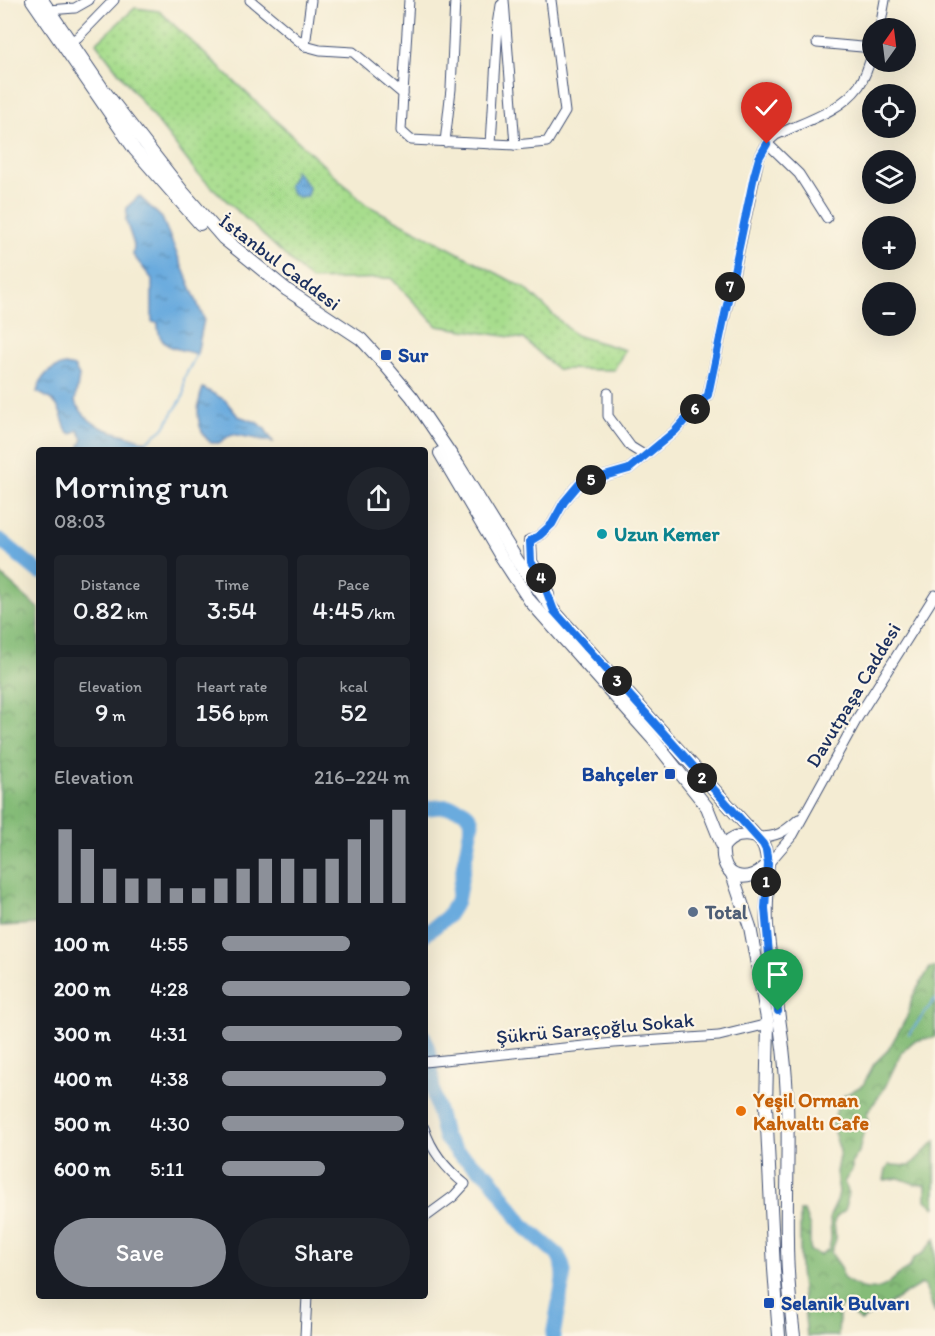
<!DOCTYPE html>
<html lang="en">
<head>
<meta charset="utf-8">
<style>
  body { margin:0; font-family:Itim,sans-serif; background:#20242c; color:#f1f3f6; height:100vh; display:flex; flex-direction:column; font-size:22px; white-space:nowrap }
  * { box-sizing:border-box; margin:0 }
  p { font-size:20px; color:#9ea1a6 }
  .icon { flex:none; width:33px; height:33px; fill:none; stroke:currentColor; stroke-width:2; stroke-linecap:round; stroke-linejoin:round }
  .map { position:relative; flex:1; overflow:hidden }
  .panel { position:absolute; left:36px; top:447px; width:392px; height:852px; display:flex; flex-direction:column; background:#171b24; border-radius:6px; box-shadow:0 6px 24px #0002 }
  .panel>* { flex:none }
  .needle { width:39px; rotate:14deg }
  .fabs { position:absolute; left:862px; top:18px; display:grid; gap:12px }
  .fabs a { display:grid; place-items:center; width:54px; height:54px; border-radius:50%; background:#171b24; box-shadow:0 6px 24px #0002; font-size:30px }
  .pin { position:absolute; display:grid; place-items:center; width:51px; height:51px; color:#fff; margin:-62px -26px; border-radius:50% 50% 50% 0; rotate:-45deg; box-shadow:0 0 6px #0007 }
  .pin .icon { rotate:45deg }
  .km { position:absolute; width:30px; height:30px; margin:-15px; border-radius:50%; background:#222; color:#fff; font-size:16px; line-height:30px; text-align:center }
  .round { display:grid; place-items:center; flex:none; width:63px; height:63px; border-radius:32px; background:#20242c }
  .summary { display:flex; align-items:center; justify-content:space-between; height:102px; padding:0 18px }
  h1 { font-size:33px; font-weight:600; line-height:45px }
  .metrics { display:grid; grid-template-columns:repeat(3,1fr); gap:9px; height:102px; padding:6px 18px }
  .metrics div { display:grid; align-content:center; border-radius:6px; background:#20242c; text-align:center }
  .metrics b { font-size:26px; font-weight:600 }
  .metrics small { font-size:16px; font-weight:400 }
  .metrics p { font-size:16px }
  .chart { height:168px; padding:12px 18px }
  .chart p { display:flex; justify-content:space-between }
  .chart svg { width:100%; height:108px; margin-top:6px; stroke:#8c9099; stroke-width:6 }
  .primary-button { display:flex; gap:12px; margin-top:auto; padding:12px 18px }
  .primary-button a { flex:1; height:69px; border-radius:36px; background:#8c9099; color:#fff; font-size:24px; font-weight:600; line-height:69px; text-align:center }
  .primary-button a+a { background:#20242c; color:#f1f3f6 }
  ul { padding:0 18px; list-style:none; font-size:20px }
  li { display:grid; grid-template-columns:96px 72px 1fr; align-items:center; height:45px }
  li i { height:15px; border-radius:8px; background:#8c9099 }
  .map>svg:first-child { display:block }
  .grass { fill:url(#grass-dots); stroke:#618676; stroke-width:1.5 }
  .forest { fill:url(#forest-crowns); stroke:#50766b; stroke-width:1.5 }
  .water { fill:url(#water-ripples); stroke:#426d9e; stroke-width:1.5 }
  .lines { fill:none; stroke-linecap:round; stroke-linejoin:round }
  .stream { stroke:#6aabde; stroke-width:2 }
  .river { stroke:#6aabde; stroke-width:15 }
  .minor-casing { stroke:#3c4b70; stroke-width:11 }
  .major-casing { stroke:#3c4b70; stroke-width:14 }
  .minor { stroke:#fff; stroke-width:9 }
  .major { stroke:#fff; stroke-width:12 }
  .route-casing { stroke:#fff; stroke-width:12 }
  .route { stroke:#1a73e8; stroke-width:8 }
  .transit-dot { fill:#1a4fb4; stroke:#fcf5e5; stroke-width:2 }
  .culture-dot { fill:#0f9aa8; stroke:#fcf5e5; stroke-width:2 }
  .service-dot { fill:#5c6f8a; stroke:#fcf5e5; stroke-width:2 }
  .food-dot { fill:#e8710a; stroke:#fcf5e5; stroke-width:2 }
  .labels { text-anchor:middle; dominant-baseline:central; stroke-width:4.5; stroke-linejoin:round; paint-order:stroke }
  .street-label { font-size:20px; fill:#1b2f5e; stroke:#fcf5e5 }
  .transit-label { font-size:20px; font-weight:bold; fill:#164399; stroke:#fcf5e5; text-anchor:start }
  .culture-label { font-size:20px; font-weight:bold; fill:#0d838f; stroke:#fcf5e5; text-anchor:start }
  .service-label { font-size:20px; font-weight:bold; fill:#4e5e75; stroke:#fcf5e5; text-anchor:start }
  .food-label { font-size:20px; font-weight:bold; fill:#c56008; stroke:#fcf5e5; text-anchor:start }
</style>
</head>
<body>
<div class="map">
<svg width="935" height="1336" viewBox="0 0 935 1336">
  <defs>
    <pattern id="grass-dots" width="8" height="8" patternUnits="userSpaceOnUse" patternTransform="scale(1.5)"><rect width="8" height="8" fill="#a7dd8d"/><path d="M2 2h.1M6 6h.1" fill="none" stroke="#8fbe7c" stroke-width="1.8" stroke-linecap="round"/></pattern>
    <pattern id="forest-crowns" width="20" height="18" patternUnits="userSpaceOnUse" patternTransform="scale(1.5)"><rect width="20" height="18" fill="#85bc78"/><path d="M2 6a3 3 0 1 1 6 0M12 15a3 3 0 1 1 6 0" fill="none" stroke="#6c9966"/></pattern>
    <pattern id="water-ripples" width="26" height="14" patternUnits="userSpaceOnUse" patternTransform="scale(1.5)"><rect width="26" height="14" fill="#6aabde"/><path d="M2 4q2-2 4 0t4 0M15 11q2-2 4 0t4 0" fill="none" stroke="#568cb7"/></pattern>
  </defs>
  <rect width="100%" height="100%" fill="#fcf5e5"/>
  <filter id="ink" filterUnits="userSpaceOnUse"><feTurbulence type="fractalNoise" baseFrequency=".0167" numOctaves="2"/><feDisplacementMap in="SourceGraphic" scale="12" xChannelSelector="R" yChannelSelector="G"/><feConvolveMatrix kernelMatrix="1 2 1 2 8 2 1 2 1" color-interpolation-filters="sRGB"/></filter>
  <filter id="wash" filterUnits="userSpaceOnUse"><feTurbulence type="fractalNoise" baseFrequency=".008" numOctaves="4" result="noise"/><feDisplacementMap in="SourceGraphic" scale="24" xChannelSelector="R" yChannelSelector="G"/><feGaussianBlur stdDeviation="1.35" result="paint"/><feColorMatrix in="noise" values="0 0 0 0 0 0 0 0 0 0 0 0 0 0 0 0 0 1.4 0 .05"/><feComposite in="paint" operator="in"/></filter>
  <g filter="url(#wash)">
    <rect width="100%" height="100%" fill="#f4ecd3"/>
    <!-- grass -->
    <polygon class="grass" points="135,8 159,11 365,204 525,288 575,335 625,350 614,370 557,369 524,339 437,326 391,278 311,280 197,173 96,43"/>
    <!-- forest -->
    <g class="forest">
      <polygon points="0,574 39,609 39,924 0,926"/>
      <path d="M935,967v70l-21,4 -13,12 -17,36 -17,24 1,15 -5,6 -4,18 -7,10v8l-8,12 4,9 -1,13 -2,6 -8,6 -3,6 2,17 -5,14 10,14 2,11c15,10 30,17 46,5 7,-6 12,-11 20,-15l4,-9 10,-6 12,-14v75l-10,-28 -4,-2 -60,37 -6,-4 -9,-11h-4l-4,5 1,6 -1,19h-31l-7,-65v-60h4l6,17v23l10,4 9,-6 2,-10 -1,-23 7,-15 2,-9 -3,-20 4,-21 -8,-25 8,-28 23,-13 11,-21 14,-14 20,-35 4,-18 18,-29z"/>
      <polygon points="935,1141 935,1208 926,1200 926,1185 915,1184 899,1178 884,1180 886,1169 890,1165 910,1166"/>
    </g>
    <!-- water -->
    <g class="water">
      <polygon points="295,170 309,187 307,196 298,197 292,193 288,186 293,179"/>
      <path d="M139,196l23,22 42,101 -7,35c-21,-6 -40,-5 -39,-31l-6,-1v-43l-19,-24 1,-10 -8,-24 1,-14z"/>
      <path d="M65,365l9,2 5,9 -4,26c19,33 41,27 71,40l3,8h-71l5,-11 -5,-9 -6,4 -5,-2c-9,-23 -4,-28 -30,-40 4,-16 12,-24 28,-27z"/>
      <path d="M203,388l22,12 13,16 18,6 9,7 8,13 -41,-8 -13,9h-8c-16,-13 -15,-37 -8,-55z"/>
    </g>
    <g class="lines">
      <!-- stream -->
      <g class="stream">
        <polyline points="146,442 163,429 184,395 184,378 197,354"/>
        <polyline points="909,1034 935,999"/>
      </g>
      <!-- river -->
      <g class="river">
        <polyline points="0,540 39,572"/>
        <path d="M424,809c17,-3 42,-6 48,13l-15,79 -10,16 -23,18"/>
        <polyline points="424,1037 430,1056 433,1092 445,1138 458,1153 490,1177 522,1224 558,1255 562,1263 564,1272 562,1286 553,1336"/>
      </g>
    </g>
  </g>
  <g filter="url(#ink)">
    <g class="lines">
      <!-- minor casing -->
      <g class="minor-casing">
        <g id="minor">
          <polyline points="250,0 305,46 320,50 353,52 403,94 401,131 411,140 515,145 547,142 565,112 551,0"/>
          <polyline points="504,0 515,145"/>
          <polyline points="49,10 75,8 89,0"/>
          <polyline points="880,28 885,0"/>
          <polyline points="71,42 78,37 114,0"/>
          <polyline points="817,43 873,48"/>
          <polyline points="305,46 311,0"/>
          <polyline points="403,94 409,0"/>
          <polyline points="445,142 451,89 455,0"/>
          <polyline points="767,143 799,174 827,218"/>
          <polyline points="491,144 498,25 501,5"/>
          <polyline points="608,393 608,416 631,447 644,455"/>
          <path d="M530,541l10,-6 12,-11 12,-22 16,-19 49,-14 46,-38 33,-36 51,-237 8,-15 9,-8c27,-13 64,-23 83,-49 7,-10 11,-24 14,-35"/>
          <path d="M757,837c21,0 26,-4 42,-18"/>
          <polyline points="768,864 793,835 858,717 935,595"/>
          <polyline points="424,1062 614,1043 719,1036 768,1024"/>
          <path d="M424,1128c7,22 23,42 41,56l-11,12 -30,22"/>
          <polyline points="305,1336 307,1296"/>
        </g>
      </g>
      <!-- major casing -->
      <g class="major-casing">
        <g id="major">
          <polyline points="32,0 135,150 200,224"/>
          <path d="M42,0l60,88 81,104 40,46 64,52 74,49 24,26 27,32 46,68 59,95 37,51 209,233c9,18 2,59 4,82 5,59 19,117 20,177 2,45 -1,91 0,137 0,32 3,64 7,96"/>
          <polyline points="440,453 500,555 530,601 652,738 687,782 707,807 723,847"/>
          <polyline points="530,541 531,562 542,579 548,595"/>
          <path d="M757,837c-14,-4 -25,-2 -34,10 -3,32 25,39 45,17"/>
          <polyline points="732,874 750,927 768,1024 766,1106 774,1269 779,1336"/>
        </g>
      </g>
      <!-- minor -->
      <use href="#minor" class="minor"/>
      <!-- major -->
      <use href="#major" class="major"/>
    </g>
  </g>
  <g class="lines" filter="url(#ink)">
    <!-- route casing -->
    <g class="route-casing">
      <polyline id="route" points="767,144 759,158 754,176 708,395 675,431 629,469 580,483 564,502 552,524 540,535 530,541 531,562 542,579 554,611 763,844 766,850 768,864 765,908 769,954 778,1011"/>
    </g>
    <!-- route -->
    <use href="#route" class="route"/>
  </g>
  <!-- markers -->
  <g class="transit-dot">
    <rect x="380" y="349" width="12" height="12" rx="3"/>
    <rect x="664" y="768" width="12" height="12" rx="3"/>
    <rect x="763" y="1297" width="12" height="12" rx="3"/>
  </g>
  <circle class="culture-dot" cx="602" cy="534" r="6"/>
  <circle class="service-dot" cx="693" cy="912" r="6"/>
  <circle class="food-dot" cx="741" cy="1111" r="6"/>
  <g class="labels">
    <!-- street labels -->
    <g class="street-label">
      <text transform="translate(280 262) rotate(37)">İstanbul Caddesi</text>
      <text transform="translate(853 695) rotate(-59)">Davutpaşa Caddesi</text>
      <text transform="translate(595 1028) rotate(-5)">Şükrü Saraçoğlu Sokak</text>
    </g>
    <!-- transit labels -->
    <g class="transit-label">
      <text x="398" y="355">Sur</text>
      <text x="658" y="774" text-anchor="end">Bahçeler</text>
      <text x="781" y="1303">Selanik Bulvarı</text>
    </g>
    <!-- culture labels -->
    <g class="culture-label">
      <text x="614" y="534">Uzun Kemer</text>
    </g>
    <!-- service labels -->
    <g class="service-label">
      <text x="705" y="912">Total</text>
    </g>
    <!-- food labels -->
    <g class="food-label">
      <text x="753" y="1100">Yeşil Orman<tspan x="753" dy="23">Kahvaltı Cafe</tspan></text>
    </g>
  </g>
</svg>
<div class="fabs">
<a><svg class="needle" viewBox="-14 -14 28 28"><path d="M0-13l5 13h-10z" fill="#e53935"/><path d="M0 13l5-13h-10z" fill="#9ea1a6"/></svg></a>
<a><svg class="icon" aria-label="locate" viewBox="0 0 24 24"><circle cx="12" cy="12" r="6"/><path d="M12 2v4M12 18v4M2 12h4M18 12h4"/></svg></a>
<a><svg class="icon" aria-label="layers" viewBox="0 0 24 24"><path d="M12 4l9 5-9 5-9-5zM3 14l9 5 9-5"/></svg></a>
<a>+</a>
<a>−</a>
</div>
<div class="pin" style="left:778px;top:1011px;background:#1e9e55"><svg class="icon" aria-label="arrive" viewBox="0 0 24 24"><path d="M6 21V4h12l-3 4 3 4H6"/></svg></div>
<div class="pin" style="left:767px;top:144px;background:#d93025"><svg class="icon" aria-label="check" viewBox="0 0 24 24"><path d="M5 12l5 5 9-10"/></svg></div>
<b class="km" style="left:766px;top:882px">1</b>
<b class="km" style="left:702px;top:778px">2</b>
<b class="km" style="left:617px;top:681px">3</b>
<b class="km" style="left:541px;top:578px">4</b>
<b class="km" style="left:591px;top:480px">5</b>
<b class="km" style="left:695px;top:409px">6</b>
<b class="km" style="left:730px;top:287px">7</b>
<section class="panel">
<div class="summary"><div><h1>Morning run</h1><p>08:03</p></div><a class="round"><svg class="icon" aria-label="share" viewBox="0 0 24 24"><path d="M12 15V3M7 8l5-5 5 5M5 13v7h14v-7"/></svg></a></div>
<div class="metrics">
<div><p>Distance</p><b>0.82<small> km</small></b></div>
<div><p>Time</p><b>3:54</b></div>
<div><p>Pace</p><b>4:45<small> /km</small></b></div>
</div>
<div class="metrics">
<div><p>Elevation</p><b>9<small> m</small></b></div>
<div><p>Heart rate</p><b>156<small> bpm</small></b></div>
<div><p>kcal</p><b>52</b></div>
</div>
<div class="chart"><p><span>Elevation</span>216–224 m</p>
<svg viewBox="0 0 160 44" preserveAspectRatio="none"><path d="M5 44V14M15 44V22M25 44V30M35 44V34M45 44V34M55 44V38M65 44V38M75 44V34M85 44V30M95 44V26M105 44V26M115 44V30M125 44V26M135 44V18M145 44V10M155 44V6"/></svg>
</div>
<ul>
<li><b>100 m</b>4:55<i style="width:68%"></i></li>
<li><b>200 m</b>4:28<i style="width:100%"></i></li>
<li><b>300 m</b>4:31<i style="width:96%"></i></li>
<li><b>400 m</b>4:38<i style="width:87%"></i></li>
<li><b>500 m</b>4:30<i style="width:97%"></i></li>
<li><b>600 m</b>5:11<i style="width:55%"></i></li>
</ul>
<div class="primary-button"><a>Save</a><a>Share</a></div>
</section>
</div>
</body>
</html>
